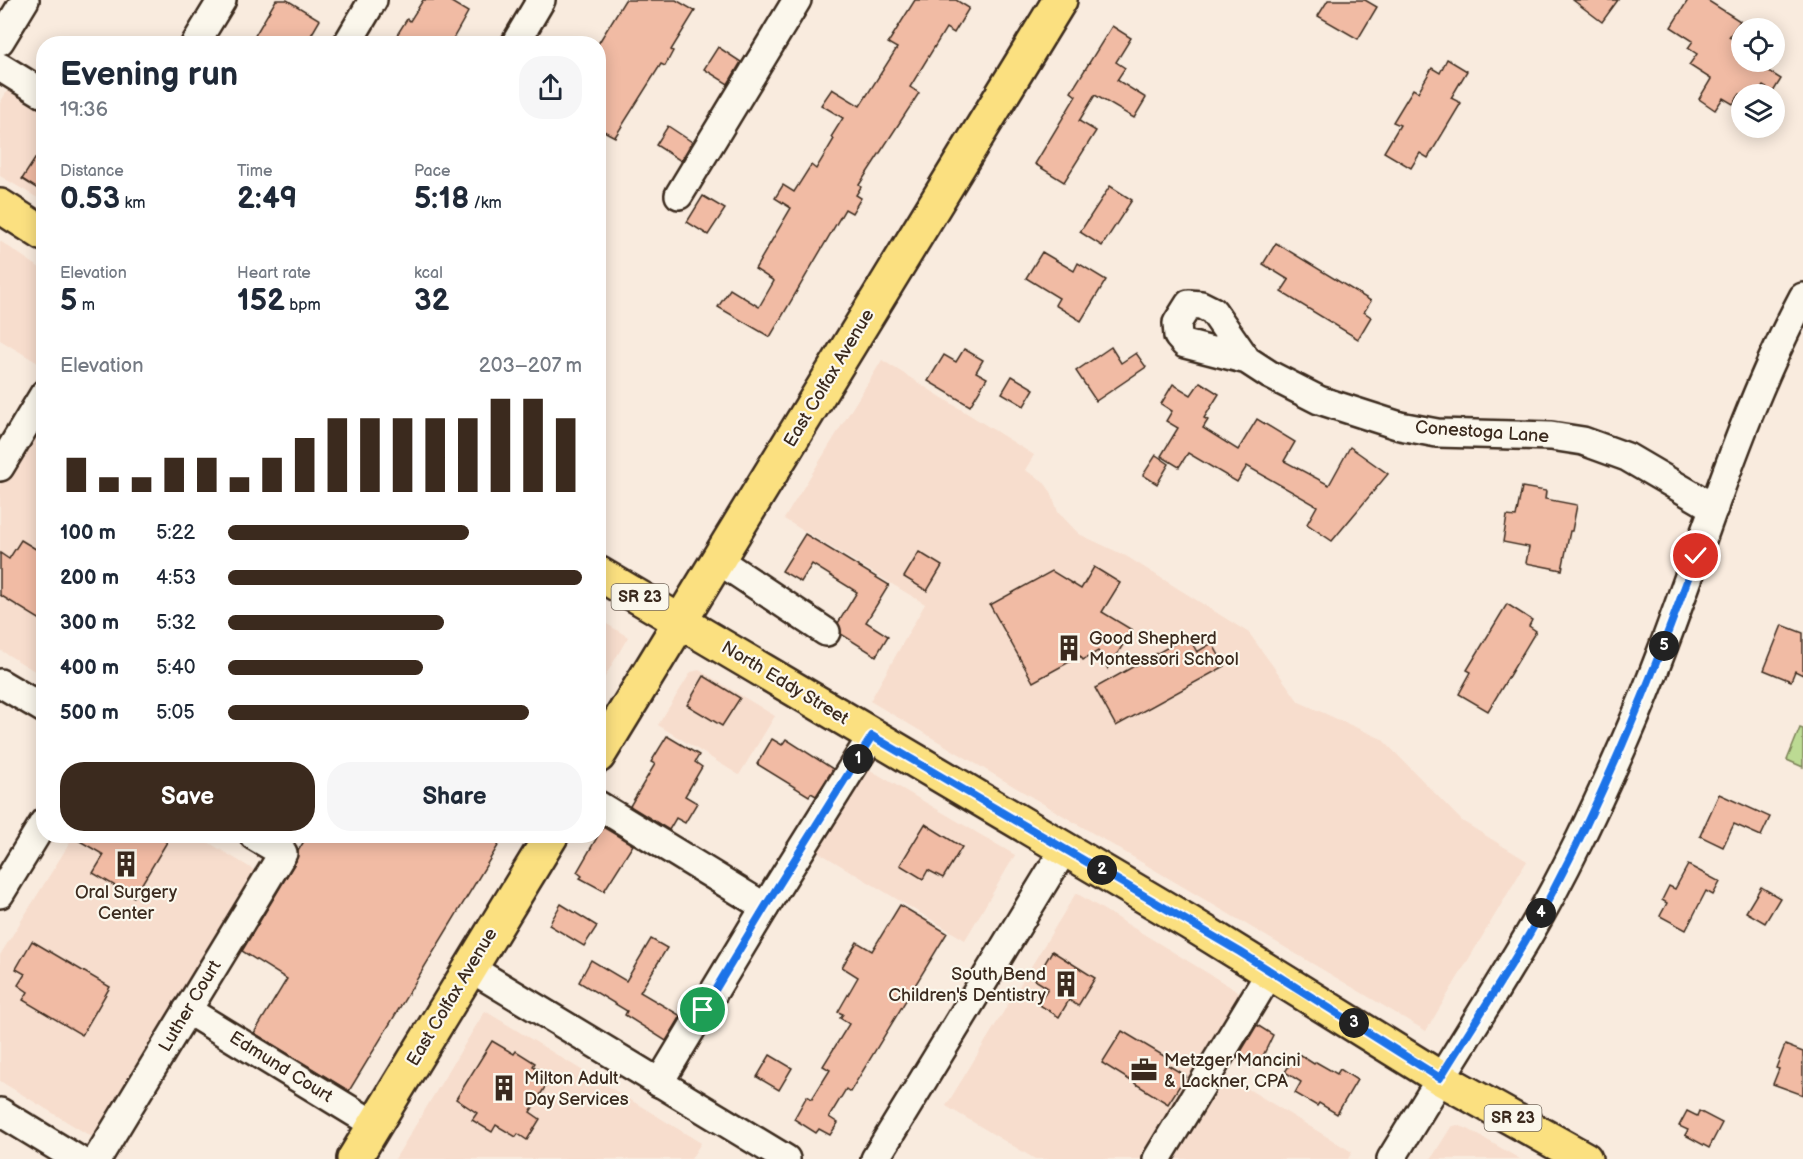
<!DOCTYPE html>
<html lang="en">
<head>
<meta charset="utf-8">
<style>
  body { margin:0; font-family:"Balsamiq Sans",sans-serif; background:#f6f6f7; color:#1f2937; height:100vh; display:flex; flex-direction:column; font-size:22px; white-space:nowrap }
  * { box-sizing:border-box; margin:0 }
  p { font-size:20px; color:#747a83 }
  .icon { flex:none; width:33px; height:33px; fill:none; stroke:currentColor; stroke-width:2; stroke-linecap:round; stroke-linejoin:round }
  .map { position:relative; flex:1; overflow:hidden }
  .side { position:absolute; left:36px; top:36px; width:570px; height:807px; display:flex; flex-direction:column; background:#fff; border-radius:24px; box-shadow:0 3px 15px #0003 }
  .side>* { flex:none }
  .tools { position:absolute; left:1731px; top:18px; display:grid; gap:12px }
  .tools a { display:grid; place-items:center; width:54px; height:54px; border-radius:50%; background:#fff; box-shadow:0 3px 15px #0003; font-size:30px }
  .pin { position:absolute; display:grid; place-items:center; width:51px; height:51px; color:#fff; margin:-26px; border:3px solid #fff; border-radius:50%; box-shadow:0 2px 6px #0007 }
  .km { position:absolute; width:30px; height:30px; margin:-15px; border-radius:50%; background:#222; color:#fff; font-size:16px; line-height:30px; text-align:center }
  .round { display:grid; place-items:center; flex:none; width:63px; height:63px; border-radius:24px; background:#f6f6f7 }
  .summary { display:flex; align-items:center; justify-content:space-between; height:102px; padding:0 24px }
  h1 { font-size:33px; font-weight:700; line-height:45px }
  .metrics { display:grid; grid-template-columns:repeat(3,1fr); gap:9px; height:102px; padding:6px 24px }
  .metrics div { display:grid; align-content:center }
  .metrics b { font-size:30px; font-weight:700 }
  .metrics small { font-size:16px; font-weight:400 }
  .metrics p { font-size:16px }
  .chart { height:168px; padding:12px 24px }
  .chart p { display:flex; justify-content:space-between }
  .chart svg { width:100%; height:108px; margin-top:6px; stroke:#3b2a1e; stroke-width:6 }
  .button { display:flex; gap:12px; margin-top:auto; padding:12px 24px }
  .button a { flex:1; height:69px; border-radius:24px; background:#3b2a1e; color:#fff; font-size:24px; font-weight:700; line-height:69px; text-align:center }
  .button a+a { background:#f6f6f7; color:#1f2937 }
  ul { padding:0 24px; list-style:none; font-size:20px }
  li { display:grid; grid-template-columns:96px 72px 1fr; align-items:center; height:45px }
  li i { height:15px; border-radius:8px; background:#3b2a1e }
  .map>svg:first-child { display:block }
  .built { fill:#f7ddcd }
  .green { fill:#bcda93; stroke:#7c8258; stroke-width:1.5 }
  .building { fill:#f1bba4; stroke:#3b2a1e; stroke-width:1.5 }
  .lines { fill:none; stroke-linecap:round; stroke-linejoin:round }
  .minor-casing { stroke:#3b2a1e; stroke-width:32 }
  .major-casing { stroke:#3b2a1e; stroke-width:38 }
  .minor { stroke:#fbf7ec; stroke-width:27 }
  .major { stroke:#fbe080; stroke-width:33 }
  .route-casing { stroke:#fff; stroke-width:12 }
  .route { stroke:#1a73e8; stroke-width:8 }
  .labels { text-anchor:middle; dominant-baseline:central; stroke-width:4.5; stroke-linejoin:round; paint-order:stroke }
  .shield { fill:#fbf7ec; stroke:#75685c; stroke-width:1.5 }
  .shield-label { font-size:16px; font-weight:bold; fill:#3b2a1e }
  .street-label { font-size:18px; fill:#3b2a1e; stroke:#fbf7ec }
  .poi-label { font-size:18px; fill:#3b2a1e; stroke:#fbf7ec; text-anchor:start }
</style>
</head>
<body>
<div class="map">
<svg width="1803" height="1159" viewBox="0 0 1803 1159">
  <rect width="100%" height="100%" fill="#f9ebde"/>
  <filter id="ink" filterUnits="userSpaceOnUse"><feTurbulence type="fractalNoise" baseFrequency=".0167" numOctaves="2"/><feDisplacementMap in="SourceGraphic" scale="12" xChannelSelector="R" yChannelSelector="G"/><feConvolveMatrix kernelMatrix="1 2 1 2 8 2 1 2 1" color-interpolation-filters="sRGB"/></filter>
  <g filter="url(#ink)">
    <!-- built -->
    <g class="built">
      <polygon points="13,81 43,99 43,201 0,176 0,103"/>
      <polygon points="0,241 43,270 43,366 0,340"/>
      <polygon points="882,360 1034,455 1025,470 1043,481 1051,492 1058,512 1079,534 1126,556 1249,633 1299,702 1382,739 1462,821 1527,861 1426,1031 870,701 925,604 784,519"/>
      <polygon points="43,407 43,676 0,650 0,477"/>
      <polygon points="599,619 628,637 599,687"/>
      <polygon points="699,670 775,716 739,775 658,725 691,672"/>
      <polygon points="860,764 1015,855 965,940 810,847"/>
      <polygon points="74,836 198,836 259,873 97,1140 0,1081 0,955"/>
      <polygon points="1076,893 1247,997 1148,1159 1035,1159 946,1106"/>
      <polygon points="485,1011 701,1143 691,1159 395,1159"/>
      <polygon points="1217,1070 1352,1152 1348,1159 1170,1159"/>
      <polygon points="1457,1125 1468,1129 1520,1159 1431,1159 1451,1127"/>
    </g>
    <!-- green -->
    <polygon class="green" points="1800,728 1803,729 1803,767 1787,760"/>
    <!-- building -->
    <g class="building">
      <polygon points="276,0 287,0 320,20 306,44 250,44"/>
      <polygon points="423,0 448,0 468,12 450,44 404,44 395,38 407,19 410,21"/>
      <polygon points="625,0 676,0 695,11 671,50 673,51 665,66 661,64 615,137 598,128 598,44"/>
      <polygon points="915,0 956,0 969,8 954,33 946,28 910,87 919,93 859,185 861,187 856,195 861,198 852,213 845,209 770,337 718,307 730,289 759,307 774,281 755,269 791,208 775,198 783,185 794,192 811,165 816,169 834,139 831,137 843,118 821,105 832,89 860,106 897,48 888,43"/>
      <polygon points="1328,0 1365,0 1377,7 1358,39 1318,16"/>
      <polygon points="1573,0 1618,0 1602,22"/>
      <polygon points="1688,0 1707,0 1740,21 1729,37 1742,45 1742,62 1754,62 1781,79 1773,92 1763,86 1758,94 1740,94 1733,104 1723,98 1715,110 1699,99 1711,79 1689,65 1697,54 1688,48 1693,41 1671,27"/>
      <polygon points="1112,26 1131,38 1116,62 1125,68 1117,80 1146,98 1134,118 1095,95 1079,121 1096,131 1064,182 1035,164 1076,96 1071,92"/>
      <polygon points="718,47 741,62 728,84 704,69"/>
      <polygon points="1447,59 1467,71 1451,98 1461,103 1428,158 1420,153 1411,168 1384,152 1400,125 1393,122 1413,89 1418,92 1432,68 1440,73"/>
      <polygon points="668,126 692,142 681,161 656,145"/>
      <polygon points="44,145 44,193 22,179"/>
      <polygon points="1110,186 1132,200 1102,246 1080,232"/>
      <polygon points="703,196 725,209 708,235 687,222"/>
      <polygon points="1276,243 1371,301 1364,312 1371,317 1358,339 1281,292 1289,280 1263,264"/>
      <polygon points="1042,252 1074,271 1078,263 1106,280 1081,321 1055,305 1059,298 1026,278"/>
      <polygon points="1111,347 1121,363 1136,353 1146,367 1096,401 1076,371"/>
      <polygon points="964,349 983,360 976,372 987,378 970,406 928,381 944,355 956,362"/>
      <polygon points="1012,376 1034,389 1024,406 1002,393"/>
      <polygon points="1200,382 1219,394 1204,418 1208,420 1203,428 1238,450 1257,419 1295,442 1284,461 1329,485 1350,447 1388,474 1332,541 1307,524 1317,506 1247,466 1237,482 1188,453 1179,467 1161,456 1178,428 1166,421 1172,411 1161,404 1173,384 1191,395"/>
      <polygon points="1156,455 1169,464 1157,484 1143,475"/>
      <polygon points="1522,487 1546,491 1545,499 1577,505 1572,531 1570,531 1562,570 1526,563 1529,547 1503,542 1507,516 1516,517"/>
      <polygon points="805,534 889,585 866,622 888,636 876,656 841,634 838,623 857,592 812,564 801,582 782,571"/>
      <polygon points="21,540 44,554 44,622 0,595 0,553 9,559"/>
      <polygon points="919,552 942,566 927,591 904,577"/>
      <polygon points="1094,567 1120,583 1102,612 1132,630 1108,669 1098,651 1083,660 1080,656 1033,682 990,605 1052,571 1081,589"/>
      <polygon points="1507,604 1532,620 1529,626 1536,631 1488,711 1459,694 1471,672 1467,670"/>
      <polygon points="1782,625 1803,633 1803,675 1795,671 1791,681 1764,670"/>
      <polygon points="1188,636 1197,652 1212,643 1225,666 1116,726 1095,688"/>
      <polygon points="704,676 740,698 722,726 687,705"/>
      <polygon points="667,736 699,755 695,762 702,767 685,796 697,803 685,823 676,818 669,830 630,806 655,764 651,762"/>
      <polygon points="772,739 782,745 786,739 833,769 816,796 811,793 809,796 757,764"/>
      <polygon points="1719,794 1770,817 1761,836 1734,824 1723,847 1700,836"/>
      <polygon points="925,824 962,847 943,878 928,870 923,879 900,865"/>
      <polygon points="603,827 633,845 604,891 580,878 582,876 577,872"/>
      <polygon points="71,836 155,836 167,842 134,897 93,873 104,855"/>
      <polygon points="307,836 504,836 349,1091 254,1033 287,979 242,951 296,861 298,851"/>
      <polygon points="1688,865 1720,882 1713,895 1706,891 1686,930 1660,916 1667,903 1662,900 1669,886 1675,889"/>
      <polygon points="1761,887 1780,898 1765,923 1746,912"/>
      <polygon points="561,904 597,926 584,946 549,925"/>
      <polygon points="900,905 947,933 850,1092 846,1089 829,1117 838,1123 830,1135 819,1129 816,1133 794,1119 807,1096 812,1099 830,1070 823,1066 849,1024 840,1018 843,1014 838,1012 858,977 842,967 857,942 872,951"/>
      <polygon points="651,939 667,948 640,992 681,1016 666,1041 625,1015 627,1011 579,982 591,960 626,981"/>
      <polygon points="32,941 110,987 82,1035 23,1000 28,992 18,985 25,974 16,969"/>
      <polygon points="1052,951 1095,978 1078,1006 1069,1000 1059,1017 1038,1004 1048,988 1035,980"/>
      <polygon points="1257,1025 1273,1035 1261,1060 1259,1059 1254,1067 1237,1058"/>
      <polygon points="1122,1031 1169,1059 1166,1064 1186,1076 1168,1104 1102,1063"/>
      <polygon points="492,1041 514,1054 516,1051 535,1063 533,1066 551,1077 530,1112 540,1119 527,1140 518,1134 516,1137 496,1125 492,1132 472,1120 477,1113 456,1099"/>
      <polygon points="1785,1045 1803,1052 1803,1095 1773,1084 1779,1069 1776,1068"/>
      <polygon points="1297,1053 1314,1064 1316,1062 1337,1074 1340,1069 1357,1080 1337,1114 1319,1103 1317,1106 1295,1093 1301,1082 1285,1072"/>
      <polygon points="770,1055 792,1068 779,1090 757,1077"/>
      <polygon points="1687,1111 1697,1116 1699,1111 1722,1123 1709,1148 1685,1135 1688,1130 1679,1126"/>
    </g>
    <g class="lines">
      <!-- minor casing -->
      <g class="minor-casing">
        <g id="minor">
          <polyline points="0,41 25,0"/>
          <polyline points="195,44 222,0"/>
          <polyline points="347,44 373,0"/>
          <polyline points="515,44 541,0"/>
          <polyline points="0,67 44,94"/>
          <polyline points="679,195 797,0"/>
          <polyline points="1247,360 1213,311 1201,305 1189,304 1177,323 1178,336 1185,344 1247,360 1270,375 1319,400 1400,426 1437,433 1551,436 1583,441 1627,457 1714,508"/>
          <polyline points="0,467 44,394"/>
          <polyline points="718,560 826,632"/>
          <polyline points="0,683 44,709"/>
          <polyline points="598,805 765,907"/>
          <polyline points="0,894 44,822"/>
          <polyline points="470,968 786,1159"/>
          <polyline points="187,1010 375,1125"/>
          <polyline points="659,1083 765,907 872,736"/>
          <polyline points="0,1112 77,1159"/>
          <polyline points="97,1159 283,853 254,836"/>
          <polyline points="875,1159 1065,848"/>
          <polyline points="1157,1159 1271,971"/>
          <path d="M1391,1159c45,-74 92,-147 136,-221 38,-64 69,-131 99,-199 64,-145 102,-301 177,-442"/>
        </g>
      </g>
      <!-- major casing -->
      <g class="major-casing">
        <g id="major">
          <polyline points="0,206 44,234"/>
          <polyline points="598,573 1190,923 1440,1078 1585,1159"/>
          <polyline points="598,756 1060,0"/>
          <polyline points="354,1159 551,836"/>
        </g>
      </g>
      <!-- minor -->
      <use href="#minor" class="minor"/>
      <!-- major -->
      <use href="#major" class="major"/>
    </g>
  </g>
  <g class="lines" filter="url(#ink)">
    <!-- route casing -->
    <g class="route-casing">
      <path id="route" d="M703,1010l62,-103 107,-171 368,216 200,126c38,-62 80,-123 113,-187 57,-108 102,-220 143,-335"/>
    </g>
    <!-- route -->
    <use href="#route" class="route"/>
  </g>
  <!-- icons -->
  <defs>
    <g id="building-bare" transform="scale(2.07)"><path d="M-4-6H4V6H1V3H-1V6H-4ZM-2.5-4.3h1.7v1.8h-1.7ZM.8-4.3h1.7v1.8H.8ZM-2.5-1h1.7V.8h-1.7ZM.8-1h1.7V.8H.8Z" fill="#3b2a1e" stroke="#fbf7ec" stroke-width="2.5" paint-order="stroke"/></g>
    <g id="office-bare" transform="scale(2.07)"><path d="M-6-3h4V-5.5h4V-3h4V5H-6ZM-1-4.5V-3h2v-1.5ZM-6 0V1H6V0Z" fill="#3b2a1e" stroke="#fbf7ec" stroke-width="2.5" paint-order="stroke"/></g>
  </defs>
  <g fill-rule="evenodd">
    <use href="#building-bare" x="1069" y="648"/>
    <use href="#building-bare" x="126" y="864"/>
    <use href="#building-bare" x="1066" y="984"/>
    <use href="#office-bare" x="1144" y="1070"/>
    <use href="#building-bare" x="504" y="1088"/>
  </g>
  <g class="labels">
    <!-- shield labels -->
    <g class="shield">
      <rect x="611.5" y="584" width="57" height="26" rx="4.5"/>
      <rect x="1484.5" y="1105" width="57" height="26" rx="4.5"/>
    </g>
    <g class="shield-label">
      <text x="640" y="597">SR 23</text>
      <text x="1513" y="1118">SR 23</text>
    </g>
    <!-- street labels -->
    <g class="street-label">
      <text transform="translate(829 378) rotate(-59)">East Colfax Avenue</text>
      <text transform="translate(1482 432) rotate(4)">Conestoga Lane</text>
      <text transform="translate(785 683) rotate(31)">North Eddy Street</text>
      <text transform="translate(452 997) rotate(-59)">East Colfax Avenue</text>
      <text transform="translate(190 1006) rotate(-59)">Luther Court</text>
      <text transform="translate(281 1067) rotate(32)">Edmund Court</text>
    </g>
    <!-- poi labels -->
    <g class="poi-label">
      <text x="1089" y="638">Good Shepherd<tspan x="1089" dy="21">Montessori School</tspan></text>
      <text x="126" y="892" text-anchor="middle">Oral Surgery<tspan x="126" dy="21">Center</tspan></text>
      <text x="1046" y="974" text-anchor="end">South Bend<tspan x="1046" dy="21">Children's Dentistry</tspan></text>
      <text x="1164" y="1060">Metzger Mancini<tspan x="1164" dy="21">&amp; Lackner, CPA</tspan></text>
      <text x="524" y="1078">Milton Adult<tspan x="524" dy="21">Day Services</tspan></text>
    </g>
  </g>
</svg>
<div class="tools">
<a><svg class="icon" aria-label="locate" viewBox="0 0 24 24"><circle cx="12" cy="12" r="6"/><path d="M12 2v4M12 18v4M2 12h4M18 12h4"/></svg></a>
<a><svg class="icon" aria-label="layers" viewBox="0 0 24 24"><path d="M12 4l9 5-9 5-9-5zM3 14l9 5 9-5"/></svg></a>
</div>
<div class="pin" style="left:703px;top:1010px;background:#1e9e55"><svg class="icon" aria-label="arrive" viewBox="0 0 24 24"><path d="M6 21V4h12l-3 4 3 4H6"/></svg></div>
<div class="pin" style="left:1696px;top:556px;background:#d93025"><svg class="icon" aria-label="check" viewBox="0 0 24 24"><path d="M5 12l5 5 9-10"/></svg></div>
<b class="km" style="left:858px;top:759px">1</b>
<b class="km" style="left:1102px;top:870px">2</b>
<b class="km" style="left:1354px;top:1023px">3</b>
<b class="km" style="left:1541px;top:913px">4</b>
<b class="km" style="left:1664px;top:646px">5</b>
<section class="side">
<div class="summary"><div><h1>Evening run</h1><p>19:36</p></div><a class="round"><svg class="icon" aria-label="share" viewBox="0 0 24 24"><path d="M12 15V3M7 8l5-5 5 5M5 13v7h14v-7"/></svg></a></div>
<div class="metrics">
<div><p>Distance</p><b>0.53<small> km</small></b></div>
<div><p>Time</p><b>2:49</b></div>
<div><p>Pace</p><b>5:18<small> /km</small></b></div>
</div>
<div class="metrics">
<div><p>Elevation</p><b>5<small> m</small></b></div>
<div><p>Heart rate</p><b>152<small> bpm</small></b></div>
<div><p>kcal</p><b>32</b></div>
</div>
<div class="chart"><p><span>Elevation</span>203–207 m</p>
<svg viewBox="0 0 160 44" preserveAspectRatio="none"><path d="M5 44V30M15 44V38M25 44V38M35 44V30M45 44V30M55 44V38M65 44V30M75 44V22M85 44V14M95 44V14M105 44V14M115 44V14M125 44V14M135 44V6M145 44V6M155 44V14"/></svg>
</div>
<ul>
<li><b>100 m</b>5:22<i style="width:68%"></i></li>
<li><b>200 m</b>4:53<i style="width:100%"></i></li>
<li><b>300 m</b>5:32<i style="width:61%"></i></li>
<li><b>400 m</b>5:40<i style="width:55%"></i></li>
<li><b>500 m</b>5:05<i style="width:85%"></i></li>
</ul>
<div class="button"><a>Save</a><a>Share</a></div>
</section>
</div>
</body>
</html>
